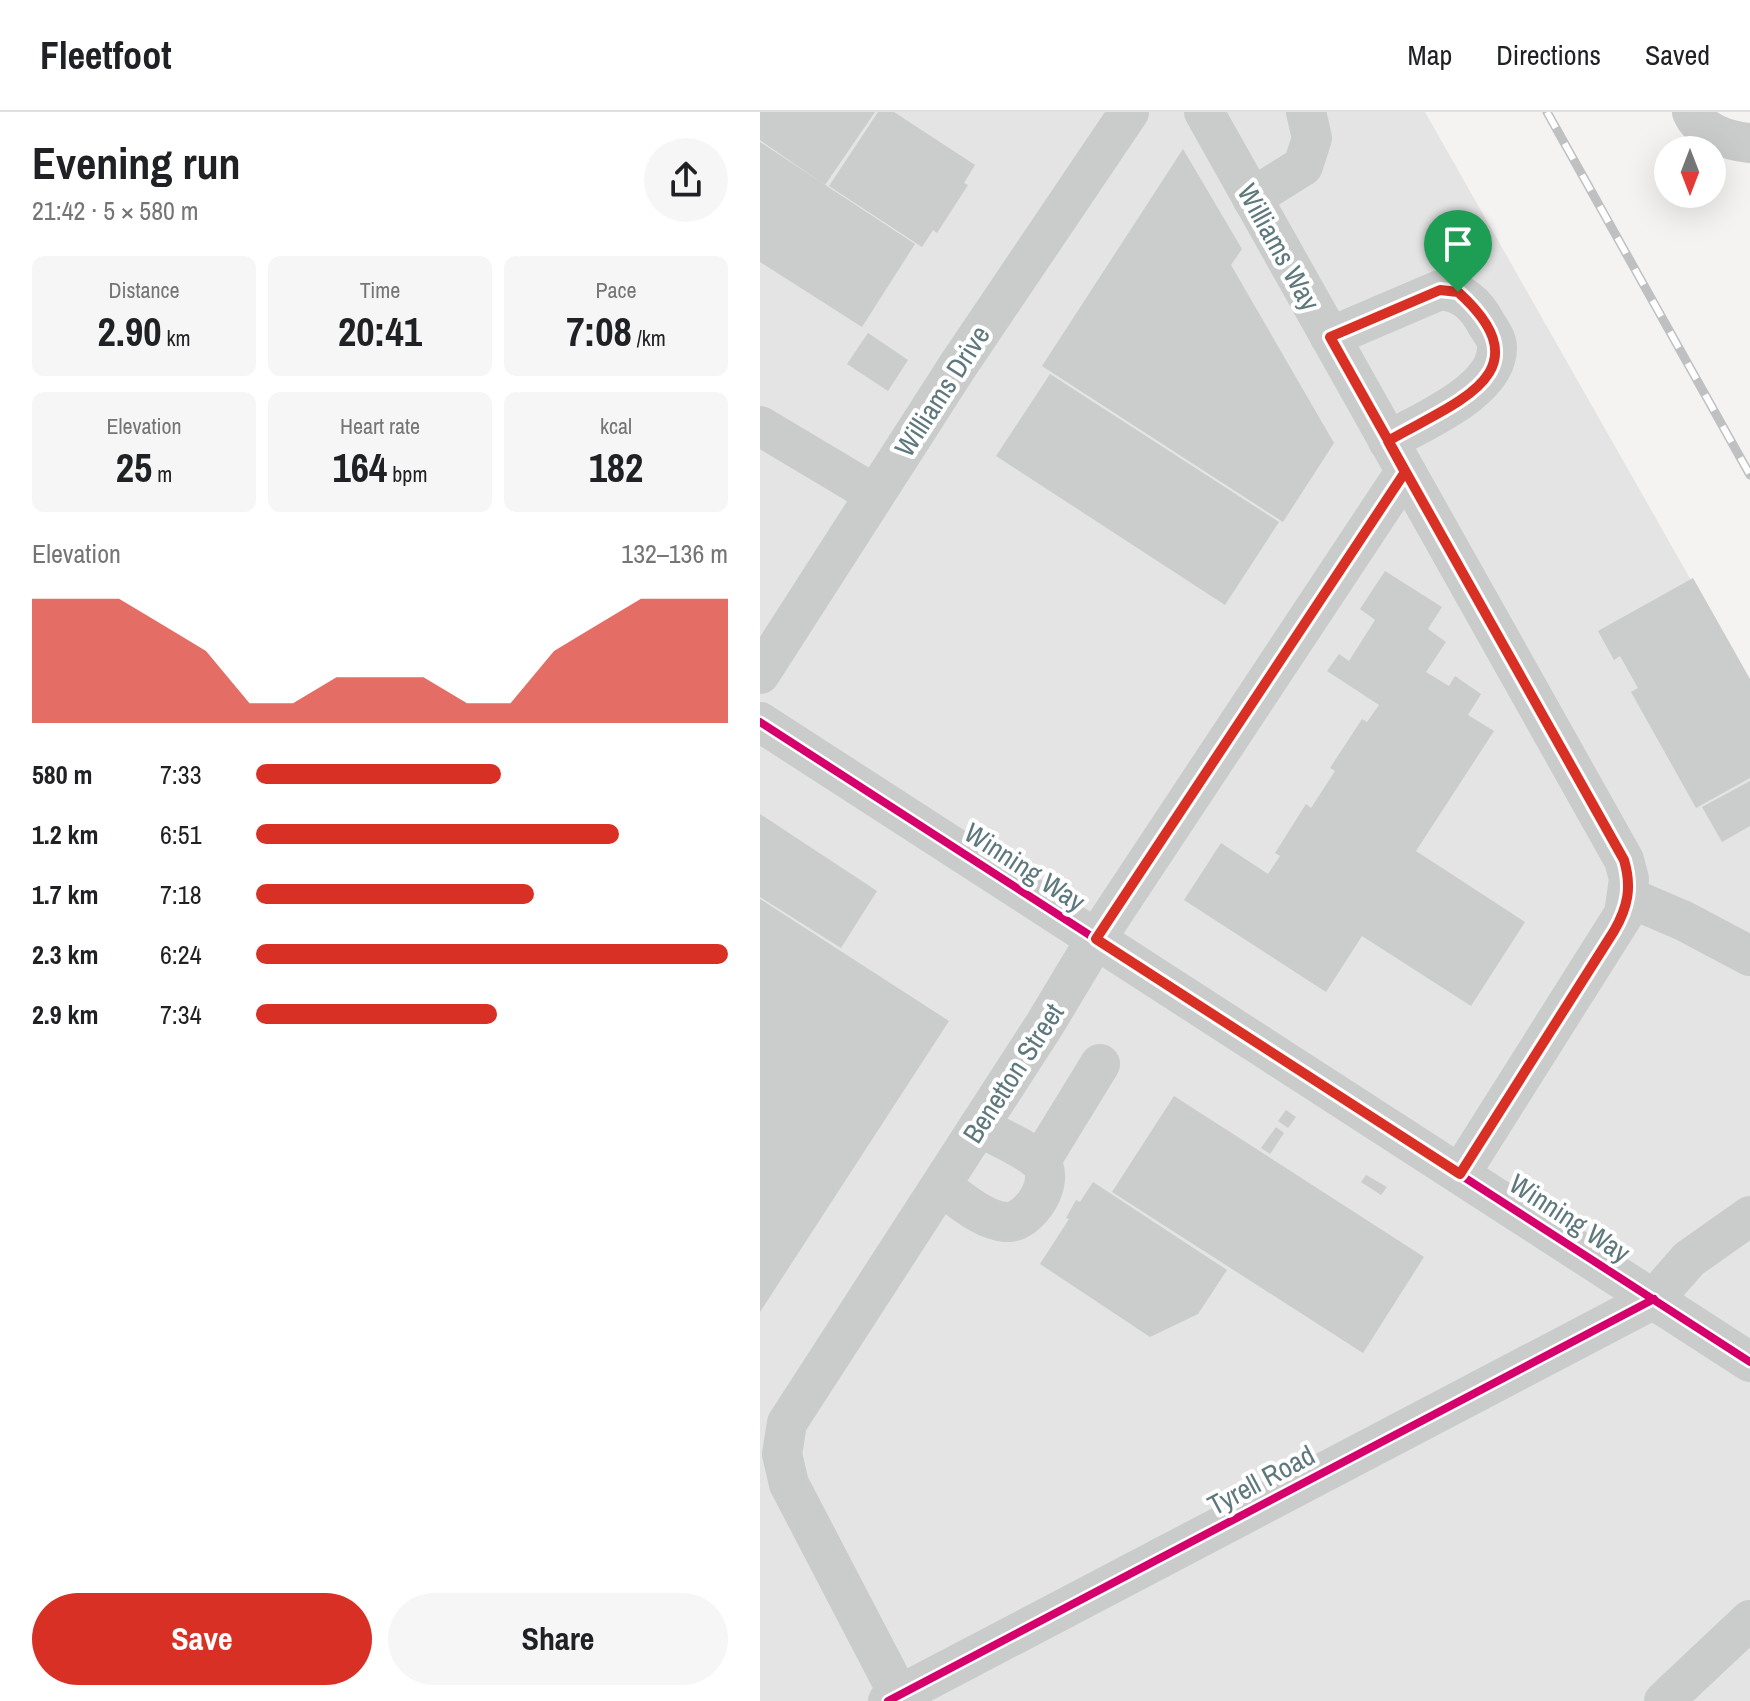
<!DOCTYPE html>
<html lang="en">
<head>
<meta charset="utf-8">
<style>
  body { margin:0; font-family:"Archivo Narrow",sans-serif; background:#f6f6f6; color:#202124; height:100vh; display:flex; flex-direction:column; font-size:30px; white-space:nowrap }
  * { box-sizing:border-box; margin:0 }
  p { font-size:26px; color:#757577 }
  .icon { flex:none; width:44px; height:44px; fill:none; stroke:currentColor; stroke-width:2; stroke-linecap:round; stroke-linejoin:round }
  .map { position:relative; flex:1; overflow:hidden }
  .details { display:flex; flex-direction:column; background:#fff; width:760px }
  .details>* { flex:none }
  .needle { width:52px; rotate:180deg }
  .tools { position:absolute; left:894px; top:24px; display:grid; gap:16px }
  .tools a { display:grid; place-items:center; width:72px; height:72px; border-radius:50%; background:#fff; box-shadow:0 8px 32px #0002; font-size:40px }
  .pin { position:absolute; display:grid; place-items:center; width:68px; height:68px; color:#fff; margin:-82px -34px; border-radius:50% 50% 50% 0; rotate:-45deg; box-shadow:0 0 8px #0007 }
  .pin .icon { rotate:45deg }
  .round { display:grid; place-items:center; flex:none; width:84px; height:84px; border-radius:42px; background:#f6f6f6 }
  .headline { display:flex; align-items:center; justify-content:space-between; height:136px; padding:0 32px }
  h1 { font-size:44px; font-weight:700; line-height:60px }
  .stats { display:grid; grid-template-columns:repeat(3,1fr); gap:12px; height:136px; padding:8px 32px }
  .stats div { display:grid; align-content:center; border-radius:12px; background:#f6f6f6; text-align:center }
  .stats b { font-size:40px; font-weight:700 }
  .stats small { font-size:22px; font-weight:400 }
  .stats p { font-size:22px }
  .chart { height:224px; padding:16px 32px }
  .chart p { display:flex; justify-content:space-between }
  .chart svg { width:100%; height:144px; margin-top:8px; fill:#d93025; opacity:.7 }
  .cta { display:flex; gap:16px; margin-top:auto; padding:16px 32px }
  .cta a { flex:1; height:92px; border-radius:48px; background:#d93025; color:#fff; font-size:32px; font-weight:700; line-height:92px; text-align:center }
  .cta a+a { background:#f6f6f6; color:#202124 }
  ul { padding:0 32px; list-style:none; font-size:26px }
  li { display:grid; grid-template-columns:128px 96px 1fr; align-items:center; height:60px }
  li i { height:20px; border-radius:10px; background:#d93025 }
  header { display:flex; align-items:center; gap:48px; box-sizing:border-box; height:112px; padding:0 40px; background:#fff; border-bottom:2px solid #e0e0e0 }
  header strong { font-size:38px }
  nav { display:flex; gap:44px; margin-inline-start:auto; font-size:28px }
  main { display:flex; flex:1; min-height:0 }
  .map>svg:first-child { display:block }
  .built { fill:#e3e4e3 }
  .building { fill:#cbcccc }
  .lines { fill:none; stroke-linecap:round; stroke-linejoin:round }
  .minor { stroke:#cacbcb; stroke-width:40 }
  .rail-casing { stroke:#bec0c1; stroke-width:9 }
  .rail { stroke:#fff; stroke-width:6; stroke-dasharray:18; stroke-linecap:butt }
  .cycleway-casing { stroke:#fff; stroke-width:13 }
  .cycleway { stroke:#d6006c; stroke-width:8 }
  .route-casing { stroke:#fff; stroke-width:16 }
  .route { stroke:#d93025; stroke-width:10 }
  .labels { text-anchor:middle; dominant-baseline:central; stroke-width:8; stroke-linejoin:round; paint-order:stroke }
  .street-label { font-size:28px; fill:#5e787d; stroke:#fff }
</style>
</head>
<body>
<header>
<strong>Fleetfoot</strong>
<nav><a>Map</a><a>Directions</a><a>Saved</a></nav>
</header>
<main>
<section class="details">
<div class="headline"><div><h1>Evening run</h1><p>21:42 · 5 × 580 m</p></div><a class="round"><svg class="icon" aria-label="share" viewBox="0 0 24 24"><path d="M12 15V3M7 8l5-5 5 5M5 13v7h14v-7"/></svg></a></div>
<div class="stats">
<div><p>Distance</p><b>2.90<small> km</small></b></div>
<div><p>Time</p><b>20:41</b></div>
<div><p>Pace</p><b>7:08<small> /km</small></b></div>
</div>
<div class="stats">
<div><p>Elevation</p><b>25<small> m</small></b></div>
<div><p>Heart rate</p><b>164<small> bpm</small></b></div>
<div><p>kcal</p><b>182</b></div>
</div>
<div class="chart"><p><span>Elevation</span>132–136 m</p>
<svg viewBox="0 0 160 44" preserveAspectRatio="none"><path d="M0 44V6L10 6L20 6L30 14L40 22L50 38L60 38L70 30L80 30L90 30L100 38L110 38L120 22L130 14L140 6L150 6L160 6V44z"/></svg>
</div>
<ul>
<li><b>580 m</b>7:33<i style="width:52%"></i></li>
<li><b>1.2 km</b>6:51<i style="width:77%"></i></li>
<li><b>1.7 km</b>7:18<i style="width:59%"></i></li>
<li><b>2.3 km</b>6:24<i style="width:100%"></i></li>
<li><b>2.9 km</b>7:34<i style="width:51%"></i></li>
</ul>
<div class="cta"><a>Save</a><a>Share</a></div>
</section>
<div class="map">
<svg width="990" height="1589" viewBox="0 0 990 1589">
  <rect width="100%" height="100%" fill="#f4f3f1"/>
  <!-- built -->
  <polygon class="built" points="0,0 665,0 990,572 990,1589 0,1589"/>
  <!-- building -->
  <g class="building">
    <polygon points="0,0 115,0 65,73 0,28"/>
    <polygon points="118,0 134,0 215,53 204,71 208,73 177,121 173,118 162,135 69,74"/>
    <polygon points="0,30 155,132 102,215 0,150"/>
    <polygon points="423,37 482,137 471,153 574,331 523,410 282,254"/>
    <polygon points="108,221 148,248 128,279 87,252"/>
    <polygon points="290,262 519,410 465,493 236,344"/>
    <polygon points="625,459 682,495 668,517 686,530 666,560 689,574 695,564 721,582 708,603 734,619 656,739 765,810 711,894 602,824 566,880 424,788 461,731 508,762 520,744 515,741 546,692 551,696 575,659 570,656 602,607 607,610 619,593 567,559 579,542 589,549 615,508 600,497"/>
    <polygon points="933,466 990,567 990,666 936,696 871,580 878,576 860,544 854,548 838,519"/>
    <polygon points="990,669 990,714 962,730 942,695"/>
    <polygon points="0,702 117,779 81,836 0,785"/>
    <polygon points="0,787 189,909 0,1200"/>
    <polygon points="414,984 664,1145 603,1241 352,1080"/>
    <polygon points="526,998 536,1005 528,1016 518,1009"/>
    <polygon points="516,1015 524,1021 510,1042 501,1036"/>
    <polygon points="606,1063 627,1075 621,1083 601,1070"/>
    <polygon points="333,1070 467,1158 438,1202 390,1225 280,1152 309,1107 306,1106 316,1088 320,1090"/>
  </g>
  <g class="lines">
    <!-- minor -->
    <g class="minor">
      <polyline points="444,0 864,748 869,767 864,802 700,1062"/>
      <path d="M932,0c9,21 37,29 58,31"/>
      <polyline points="492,86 543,54 552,26 546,0"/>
      <path d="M570,225l110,-47c23,2 36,14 47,35 4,6 10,15 10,22 1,44 -76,75 -109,94"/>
      <polyline points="0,314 114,382"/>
      <polyline points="0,562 197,255 369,0"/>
      <polyline points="0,610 990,1250"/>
      <polyline points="868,785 924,809 990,844"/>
      <polyline points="280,1050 340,952"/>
      <path d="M181,1074c19,13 41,34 65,36 23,2 52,-43 33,-61 -15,-14 -42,-24 -60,-35"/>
      <polyline points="139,1583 29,1372 22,1342 27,1311 285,912 336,827 645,360"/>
      <polyline points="128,1589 894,1187 929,1147 990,1104"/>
      <polyline points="904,1589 990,1508"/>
    </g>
    <!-- rail casing -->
    <g class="rail-casing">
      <polyline id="rail" points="787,0 990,363"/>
    </g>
    <!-- rail -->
    <use href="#rail" class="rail"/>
    <!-- cycleway casing -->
    <g class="cycleway-casing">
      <g id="cycleway">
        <polyline points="0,610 990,1250"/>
        <polyline points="128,1589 894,1187"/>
      </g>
    </g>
    <!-- cycleway -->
    <use href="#cycleway" class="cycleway"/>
  </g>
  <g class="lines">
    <!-- route casing -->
    <g class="route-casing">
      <path id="route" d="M698,180c90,81 -3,110 -70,149l17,31 -309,467 364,235 154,-243c14,-24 18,-44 10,-71l-294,-523 110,-47 18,2"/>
    </g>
    <!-- route -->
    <use href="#route" class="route"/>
  </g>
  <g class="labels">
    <!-- street labels -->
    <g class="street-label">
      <text transform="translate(519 135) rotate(61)">Williams Way</text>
      <text transform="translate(182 279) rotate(-57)">Williams Drive</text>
      <text transform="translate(265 755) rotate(33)">Winning Way</text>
      <text transform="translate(253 961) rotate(-57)">Benetton Street</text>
      <text transform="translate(810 1106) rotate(33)">Winning Way</text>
      <text transform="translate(501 1368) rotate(-28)">Tyrell Road</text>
    </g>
  </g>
</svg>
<div class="tools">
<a><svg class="needle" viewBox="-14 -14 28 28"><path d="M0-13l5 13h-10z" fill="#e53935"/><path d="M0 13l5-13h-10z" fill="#757577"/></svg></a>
</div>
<div class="pin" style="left:698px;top:180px;background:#1e9e55"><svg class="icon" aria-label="arrive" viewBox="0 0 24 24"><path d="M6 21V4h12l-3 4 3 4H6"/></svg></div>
</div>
</main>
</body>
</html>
